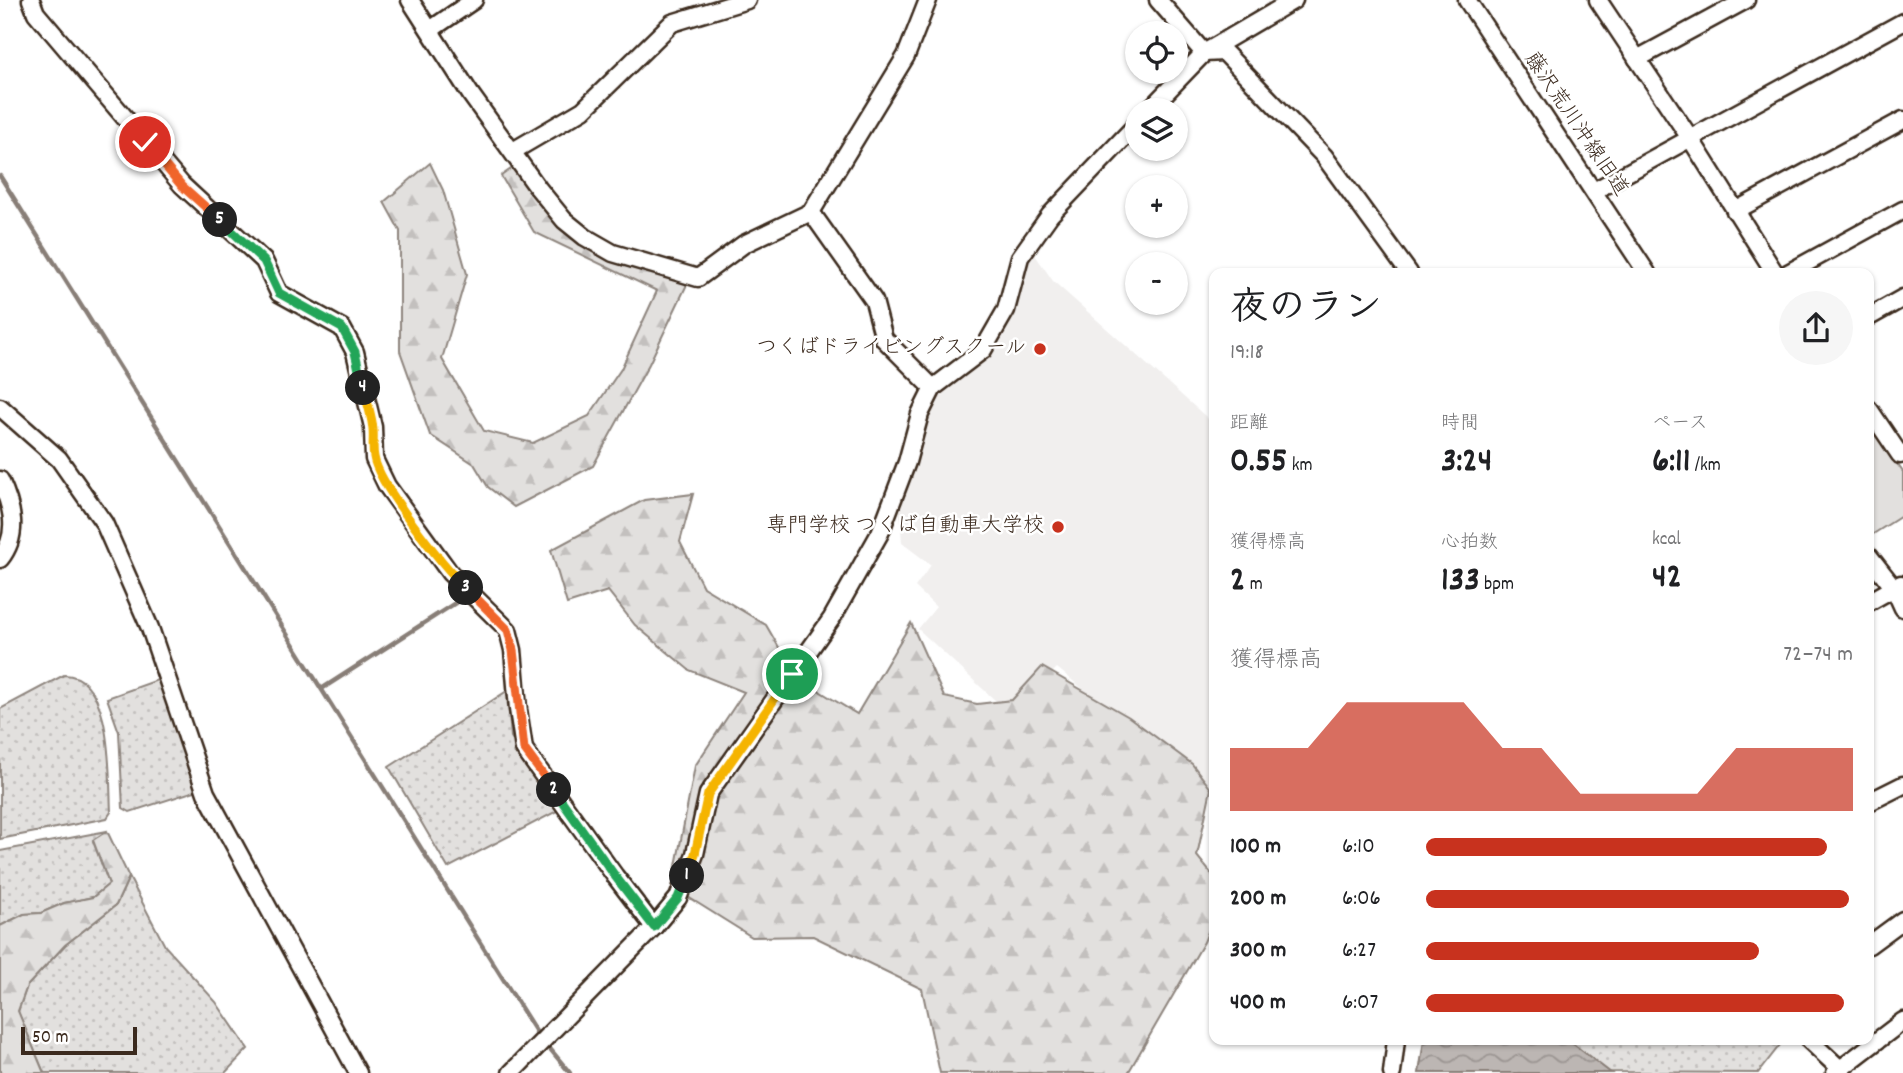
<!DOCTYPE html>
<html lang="ja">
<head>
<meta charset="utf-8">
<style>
  body { margin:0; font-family:Dekko,"Klee One",sans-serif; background:#f6f6f6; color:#202124; height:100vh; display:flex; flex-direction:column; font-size:26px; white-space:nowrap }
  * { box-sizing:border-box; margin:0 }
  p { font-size:23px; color:#757577 }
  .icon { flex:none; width:38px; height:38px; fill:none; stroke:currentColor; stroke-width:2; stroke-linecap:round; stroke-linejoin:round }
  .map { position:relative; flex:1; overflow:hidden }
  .side { position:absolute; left:1209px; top:268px; width:665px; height:777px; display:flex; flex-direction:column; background:#fff; border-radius:14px; box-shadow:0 2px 5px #0004 }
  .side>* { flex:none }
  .fabs { position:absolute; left:1125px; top:21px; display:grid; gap:14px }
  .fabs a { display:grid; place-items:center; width:63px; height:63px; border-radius:50%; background:#fff; box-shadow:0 2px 5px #0004; font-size:35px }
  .scale { position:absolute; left:21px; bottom:18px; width:116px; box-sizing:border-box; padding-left:7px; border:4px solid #3b2a1e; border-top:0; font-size:19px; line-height:24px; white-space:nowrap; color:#3b2a1e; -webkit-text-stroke:5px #fff; paint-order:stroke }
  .pin { position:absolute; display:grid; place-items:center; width:60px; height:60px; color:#fff; margin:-30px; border:4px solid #fff; border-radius:50%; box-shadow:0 2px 7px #0007 }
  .km { position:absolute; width:35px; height:35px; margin:-18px; border-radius:50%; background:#222; color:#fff; font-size:19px; line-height:35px; text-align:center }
  .round { display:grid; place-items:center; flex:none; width:74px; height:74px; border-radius:37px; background:#f6f6f6 }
  .summary { display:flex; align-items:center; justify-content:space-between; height:119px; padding:0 21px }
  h1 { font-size:38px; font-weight:700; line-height:52px }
  .figures { display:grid; grid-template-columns:repeat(3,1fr); gap:10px; height:119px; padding:7px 21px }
  .figures div { display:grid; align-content:center }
  .figures b { font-size:35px; font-weight:700 }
  .figures small { font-size:19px; font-weight:400 }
  .figures p { font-size:19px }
  .chart { height:196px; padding:14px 21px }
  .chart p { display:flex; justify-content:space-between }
  .chart svg { width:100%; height:126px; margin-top:7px; fill:#c8321e; opacity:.7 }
  ul { padding:0 21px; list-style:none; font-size:23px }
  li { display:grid; grid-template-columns:112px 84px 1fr; align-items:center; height:52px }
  li i { height:18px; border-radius:9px; background:#c8321e }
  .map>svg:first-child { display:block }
  .built { fill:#f1efee }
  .grass { fill:url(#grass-dots); stroke:#8e857e; stroke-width:2 }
  .forest { fill:url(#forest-firs); stroke:#8e857e; stroke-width:2 }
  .park { fill:#e2e0de; stroke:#8e857e; stroke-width:2 }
  .water { fill:url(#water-waves); stroke:#887e77; stroke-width:2 }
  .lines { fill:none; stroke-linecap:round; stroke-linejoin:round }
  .stream { stroke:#887e77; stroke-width:4.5 }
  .minor-casing { stroke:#3b2a1e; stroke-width:21 }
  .minor { stroke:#fff; stroke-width:16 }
  .split-1-casing { stroke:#fff; stroke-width:14 }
  .split-2-casing { stroke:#fff; stroke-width:14 }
  .split-3-casing { stroke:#fff; stroke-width:14 }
  .split-4-casing { stroke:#fff; stroke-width:14 }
  .split-5-casing { stroke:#fff; stroke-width:14 }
  .split-6-casing { stroke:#fff; stroke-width:14 }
  .split-1 { stroke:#f5b400; stroke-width:9 }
  .split-2 { stroke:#22a559; stroke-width:9 }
  .split-3 { stroke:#f0652b; stroke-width:9 }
  .split-4 { stroke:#f5b400; stroke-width:9 }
  .split-5 { stroke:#22a559; stroke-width:9 }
  .split-6 { stroke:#f0652b; stroke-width:9 }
  .poi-dot { fill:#c8321e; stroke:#fff; stroke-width:2.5 }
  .labels { text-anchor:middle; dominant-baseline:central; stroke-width:5; stroke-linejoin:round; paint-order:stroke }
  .street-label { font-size:21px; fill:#3b2a1e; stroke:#fff }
  .poi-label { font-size:21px; fill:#3b2a1e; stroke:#fff; text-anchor:end }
</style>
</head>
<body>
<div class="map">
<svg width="1903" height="1073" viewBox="0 0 1903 1073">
  <defs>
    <pattern id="grass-dots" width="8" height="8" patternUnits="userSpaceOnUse" patternTransform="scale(1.75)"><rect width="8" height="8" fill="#e2e0de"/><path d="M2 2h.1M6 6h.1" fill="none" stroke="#c3c0be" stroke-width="1.8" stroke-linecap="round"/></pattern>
    <pattern id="forest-firs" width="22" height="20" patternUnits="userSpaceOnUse" patternTransform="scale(1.75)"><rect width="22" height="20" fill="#e2e0de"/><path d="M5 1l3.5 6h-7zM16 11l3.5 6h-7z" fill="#c3c0be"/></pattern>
    <pattern id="water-waves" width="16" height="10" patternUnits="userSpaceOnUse" patternTransform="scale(1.75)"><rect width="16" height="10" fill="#bcb6b3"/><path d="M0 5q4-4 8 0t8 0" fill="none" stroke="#9a9491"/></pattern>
  </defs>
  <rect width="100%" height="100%" fill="#fff"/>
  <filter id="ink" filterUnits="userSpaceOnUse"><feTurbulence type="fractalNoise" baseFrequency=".0143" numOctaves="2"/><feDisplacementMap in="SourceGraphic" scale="14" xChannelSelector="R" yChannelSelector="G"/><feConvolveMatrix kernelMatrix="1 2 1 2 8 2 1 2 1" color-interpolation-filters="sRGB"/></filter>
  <g filter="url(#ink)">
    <!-- built -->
    <polygon class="built" points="1031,249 1053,281 1214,424 1214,788 1182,769 1057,668 1010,714 918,629 936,607 915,587 931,565 902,543 900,512 921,435 933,404 942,394 999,345 1010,324"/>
    <!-- grass -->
    <g class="grass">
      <path d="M64,675c50,0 45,103 47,137l-4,6 -107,21v-130z"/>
      <polygon points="163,678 198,784 195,791 130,812 123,808 119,732 107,698"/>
      <polygon points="507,691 511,737 559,810 448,868 389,767"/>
      <polygon points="107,831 93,841 109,884 93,897 64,903 41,913 24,914 0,926 0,851"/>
      <polygon points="129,877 165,946 216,1002 248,1049 225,1073 44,1073 18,1012 27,986 65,945 116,905"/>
      <polygon points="1568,1040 1782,1040 1783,1041 1758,1073 1607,1072"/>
    </g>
    <!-- forest -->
    <g class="forest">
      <polygon points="521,162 585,237 691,276 649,364 593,466 514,507 488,487 474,464 430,435 400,351 400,231 384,202 430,163 443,190 467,274 442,359 484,431 533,443 589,416 621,369 657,291 534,232 501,176"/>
      <polygon points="693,494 680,542 703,587 766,625 788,663 821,692 857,714 911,623 944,697 977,704 1012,700 1042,667 1129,717 1192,764 1211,789 1197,856 1214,877 1212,922 1204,942 1128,1073 940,1073 922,989 813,936 752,937 672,887 695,766 744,692 689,670 635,625 608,591 567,604 551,550 644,500"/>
      <polygon points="107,831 129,877 116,905 65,945 27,986 18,1011 44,1073 0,1073 0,926 24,914 41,913 64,903 93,897 109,884 93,840"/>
    </g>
    <!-- park -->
    <polygon class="park" points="1869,425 1903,472 1903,515 1870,536"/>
    <!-- water -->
    <polygon class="water" points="1424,1040 1568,1040 1611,1073 1419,1073"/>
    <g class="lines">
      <!-- stream -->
      <g class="stream">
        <polyline points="0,176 540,1038"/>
        <polyline points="323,688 463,598"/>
        <polyline points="546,1044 570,1073"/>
      </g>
      <!-- minor casing -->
      <g class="minor-casing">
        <g id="minor">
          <polyline points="31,0 36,13 182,185 264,261 279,293 342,328 355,352 373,427 374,459 387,486 450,573 508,630 513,650 518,709 524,749 615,876 654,927"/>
          <polyline points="410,0 471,95 538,188 564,220 585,237 613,253 698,278 744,244 811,212 906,56 928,0"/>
          <polyline points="1158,0 1204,53"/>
          <polyline points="1467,0 1647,273"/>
          <polyline points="1598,0 1690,138 1775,273"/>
          <polyline points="430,30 474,0"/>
          <polyline points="1204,53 1224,52 1324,156 1409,273"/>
          <polyline points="1637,59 1746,0"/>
          <polyline points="1149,110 1204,53 1294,0"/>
          <polyline points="513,151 583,110 672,23 747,0"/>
          <polyline points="1594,191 1903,22"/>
          <polyline points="1735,211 1903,120"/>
          <polyline points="811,212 874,301 884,339 933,388"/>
          <polyline points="1788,273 1903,210"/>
          <polyline points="1869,317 1903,298"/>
          <polyline points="0,407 59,459 104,523 150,628 206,793 358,1073"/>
          <polyline points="1869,409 1900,455 1903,453"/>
          <path d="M0,480c12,26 20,54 0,79"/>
          <polyline points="1869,556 1894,588 1903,608"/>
          <polyline points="1869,602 1901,584"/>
          <polyline points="1869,802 1903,785"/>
          <polyline points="1869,945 1903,920"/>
          <polyline points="1809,1040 1839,1068"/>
          <polyline points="511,1073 654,927 678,898 695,854 708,794 832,618 880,533 907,462 920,414 933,388 983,350 1006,310 1020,257 1050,215 1138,123"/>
          <polyline points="1392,1073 1396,1040"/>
          <polyline points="1835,1073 1903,1021"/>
        </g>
      </g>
      <!-- minor -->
      <use href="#minor" class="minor"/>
    </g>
  </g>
  <g class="lines" filter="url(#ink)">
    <!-- split-1 casing -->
    <g class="split-1-casing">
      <polyline id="split-1" points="687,876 695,854 708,794 792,674"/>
    </g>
    <!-- split-2 casing -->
    <g class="split-2-casing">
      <polyline id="split-2" points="554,790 615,876 654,927 678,898 687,876"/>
    </g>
    <!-- split-3 casing -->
    <g class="split-3-casing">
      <polyline id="split-3" points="466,588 508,630 513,650 524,749 554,790"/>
    </g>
    <!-- split-4 casing -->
    <g class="split-4-casing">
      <path id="split-4" d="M363,388c4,13 9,28 10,42 1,9 -1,18 1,27 4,27 70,110 92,131"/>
    </g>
    <!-- split-5 casing -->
    <g class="split-5-casing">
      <polyline id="split-5" points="220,220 264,261 279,293 342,328 355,352 363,388"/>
    </g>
    <!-- split-6 casing -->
    <g class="split-6-casing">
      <polyline id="split-6" points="145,142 182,186 220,220"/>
    </g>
    <!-- split-1 -->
    <use href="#split-1" class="split-1"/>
    <!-- split-2 -->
    <use href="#split-2" class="split-2"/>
    <!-- split-3 -->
    <use href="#split-3" class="split-3"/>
    <!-- split-4 -->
    <use href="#split-4" class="split-4"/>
    <!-- split-5 -->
    <use href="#split-5" class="split-5"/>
    <!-- split-6 -->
    <use href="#split-6" class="split-6"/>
  </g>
  <!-- markers -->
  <g class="poi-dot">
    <circle cx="1040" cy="349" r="7"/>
    <circle cx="1058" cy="527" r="7"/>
  </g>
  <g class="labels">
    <!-- street labels -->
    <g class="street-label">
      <text transform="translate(1575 125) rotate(56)">藤沢荒川沖線旧道</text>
    </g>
    <!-- poi labels -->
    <g class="poi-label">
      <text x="1026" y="349">つくばドライビングスクール</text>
      <text x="1044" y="527">専門学校 つくば自動車大学校</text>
    </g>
  </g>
</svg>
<div class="fabs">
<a><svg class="icon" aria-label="locate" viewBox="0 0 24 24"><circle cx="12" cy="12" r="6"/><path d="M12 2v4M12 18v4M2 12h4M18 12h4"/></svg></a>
<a><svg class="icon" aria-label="layers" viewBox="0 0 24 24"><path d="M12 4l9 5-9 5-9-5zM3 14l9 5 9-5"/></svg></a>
<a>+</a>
<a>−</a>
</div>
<div class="scale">50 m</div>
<div class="pin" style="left:792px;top:674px;background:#1e9e55"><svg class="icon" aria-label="arrive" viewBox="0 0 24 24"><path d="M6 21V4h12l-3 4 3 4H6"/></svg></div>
<div class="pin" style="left:145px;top:142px;background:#d93025"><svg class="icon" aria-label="check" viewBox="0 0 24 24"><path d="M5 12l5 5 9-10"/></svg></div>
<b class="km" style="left:687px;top:876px">1</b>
<b class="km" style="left:554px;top:790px">2</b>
<b class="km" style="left:466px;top:588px">3</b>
<b class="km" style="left:363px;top:388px">4</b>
<b class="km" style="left:220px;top:220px">5</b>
<section class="side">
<div class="summary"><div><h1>夜のラン</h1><p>19:18</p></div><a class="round"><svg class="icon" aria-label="share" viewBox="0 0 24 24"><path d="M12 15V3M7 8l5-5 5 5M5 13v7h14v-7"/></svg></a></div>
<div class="figures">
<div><p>距離</p><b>0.55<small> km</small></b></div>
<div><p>時間</p><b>3:24</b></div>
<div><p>ペース</p><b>6:11<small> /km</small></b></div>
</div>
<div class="figures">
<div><p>獲得標高</p><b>2<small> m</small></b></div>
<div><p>心拍数</p><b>133<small> bpm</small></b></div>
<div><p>kcal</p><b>42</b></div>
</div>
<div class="chart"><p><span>獲得標高</span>72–74 m</p>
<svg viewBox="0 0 160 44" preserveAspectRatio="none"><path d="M0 44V22L10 22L20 22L30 6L40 6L50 6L60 6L70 22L80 22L90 38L100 38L110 38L120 38L130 22L140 22L150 22L160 22V44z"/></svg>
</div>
<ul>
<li><b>100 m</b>6:10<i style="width:94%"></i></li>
<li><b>200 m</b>6:06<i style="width:99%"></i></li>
<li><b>300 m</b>6:27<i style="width:78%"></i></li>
<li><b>400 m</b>6:07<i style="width:98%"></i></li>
</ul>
</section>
</div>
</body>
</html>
